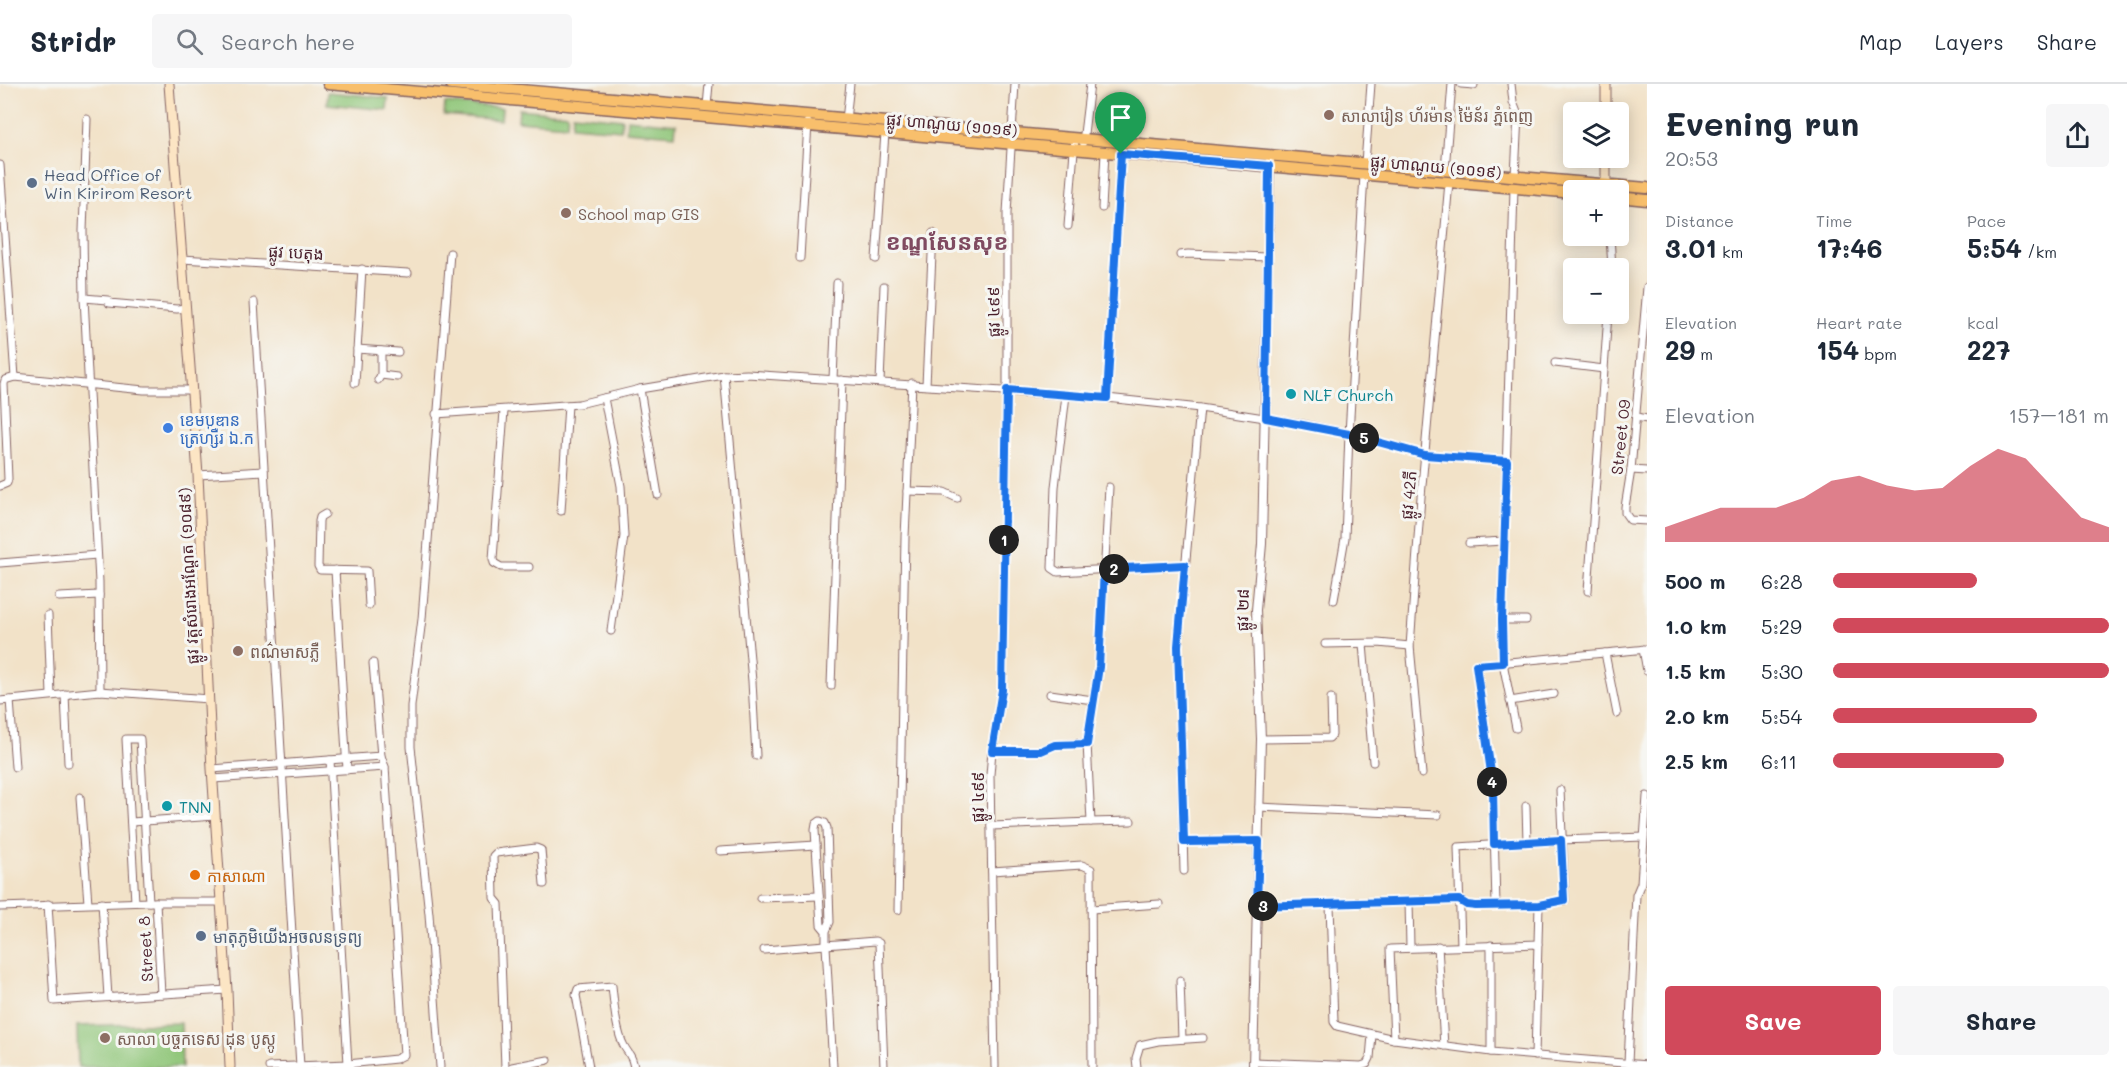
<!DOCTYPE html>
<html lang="en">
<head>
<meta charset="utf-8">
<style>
  body { margin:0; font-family:Mali,"Noto Sans Khmer",sans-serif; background:#f6f6f7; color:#1f2937; height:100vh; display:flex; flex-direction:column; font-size:22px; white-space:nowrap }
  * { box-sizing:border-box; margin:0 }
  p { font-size:20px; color:#747a83 }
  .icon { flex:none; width:33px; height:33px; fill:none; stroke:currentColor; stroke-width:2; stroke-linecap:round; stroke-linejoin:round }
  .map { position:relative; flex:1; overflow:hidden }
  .panel { display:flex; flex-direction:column; background:#fff; width:480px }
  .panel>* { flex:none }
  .controls { position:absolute; left:1563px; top:18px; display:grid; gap:12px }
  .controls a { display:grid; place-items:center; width:66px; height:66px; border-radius:6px; background:#fff; box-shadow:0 3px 15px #0003; font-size:30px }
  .pin { position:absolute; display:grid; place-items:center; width:51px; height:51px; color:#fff; margin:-62px -26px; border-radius:50% 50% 50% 0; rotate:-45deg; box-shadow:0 0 6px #0007 }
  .pin .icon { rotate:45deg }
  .km { position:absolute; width:30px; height:30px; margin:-15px; border-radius:50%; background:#222; color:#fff; font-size:16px; line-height:30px; text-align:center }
  .round { display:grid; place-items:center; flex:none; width:63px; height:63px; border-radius:6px; background:#f6f6f7 }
  .head { display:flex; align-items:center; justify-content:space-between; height:102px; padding:0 18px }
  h1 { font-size:33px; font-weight:800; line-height:45px }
  .figures { display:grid; grid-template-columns:repeat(3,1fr); gap:9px; height:102px; padding:6px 18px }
  .figures div { display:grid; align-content:center }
  .figures b { font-size:26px; font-weight:800 }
  .figures small { font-size:16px; font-weight:400 }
  .figures p { font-size:16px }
  .chart { height:168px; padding:12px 18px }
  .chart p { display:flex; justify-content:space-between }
  .chart svg { width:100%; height:108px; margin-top:6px; fill:#d1495b; opacity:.7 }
  .button { display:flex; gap:12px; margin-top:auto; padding:12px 18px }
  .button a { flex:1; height:69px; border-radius:6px; background:#d1495b; color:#fff; font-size:24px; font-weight:800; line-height:69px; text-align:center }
  .button a+a { background:#f6f6f7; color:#1f2937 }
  ul { padding:0 18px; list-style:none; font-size:20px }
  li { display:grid; grid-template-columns:96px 72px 1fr; align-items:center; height:45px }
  li i { height:15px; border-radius:8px; background:#d1495b }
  header { display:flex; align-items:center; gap:36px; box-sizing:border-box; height:84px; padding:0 30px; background:#fff; border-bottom:2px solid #e0e1e3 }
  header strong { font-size:28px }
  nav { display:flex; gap:33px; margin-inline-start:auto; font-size:21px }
  .search { width:420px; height:54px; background:#f6f6f7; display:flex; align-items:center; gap:15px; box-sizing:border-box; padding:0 21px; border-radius:6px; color:#747a83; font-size:22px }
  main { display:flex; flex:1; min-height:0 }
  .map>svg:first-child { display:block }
  .green { fill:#90c679; stroke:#6d7252; stroke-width:1.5 }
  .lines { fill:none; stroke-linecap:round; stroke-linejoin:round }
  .minor-casing { stroke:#856362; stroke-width:9 }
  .tertiary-casing { stroke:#856362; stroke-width:10 }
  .secondary-casing { stroke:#856362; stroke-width:11 }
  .primary-casing { stroke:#856362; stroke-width:13 }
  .minor { stroke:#fff; stroke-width:7 }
  .tertiary { stroke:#fff; stroke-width:8 }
  .secondary { stroke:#fce5c4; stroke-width:9 }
  .primary { stroke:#f8bf6c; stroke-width:10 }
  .route-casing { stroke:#fff; stroke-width:12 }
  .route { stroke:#1a73e8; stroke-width:8 }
  .education-dot { fill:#8d6e63; stroke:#f6f6f2; stroke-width:2 }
  .service-dot { fill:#5c6f8a; stroke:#f6f6f2; stroke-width:2 }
  .culture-dot { fill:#0f9aa8; stroke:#f6f6f2; stroke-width:2 }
  .shop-dot { fill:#3f7fe0; stroke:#f6f6f2; stroke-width:2 }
  .food-dot { fill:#e8710a; stroke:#f6f6f2; stroke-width:2 }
  .labels { text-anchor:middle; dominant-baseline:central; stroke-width:6; stroke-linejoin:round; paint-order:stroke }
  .education-label { font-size:16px; fill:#785e54; stroke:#f6f6f2; text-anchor:start }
  .street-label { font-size:16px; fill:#4a1f2b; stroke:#f6f6f2 }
  .service-label { font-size:16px; fill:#4e5e75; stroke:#f6f6f2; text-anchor:start }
  .culture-label { font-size:16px; fill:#0d838f; stroke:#f6f6f2; text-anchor:start }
  .shop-label { font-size:16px; fill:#366cbe; stroke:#f6f6f2; text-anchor:start }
  .food-label { font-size:16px; fill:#c56008; stroke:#f6f6f2; text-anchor:start }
  .district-label { font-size:22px; font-weight:bold; fill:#804b61; stroke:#f6f6f2 }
</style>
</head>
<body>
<header>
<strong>Stridr</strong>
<div class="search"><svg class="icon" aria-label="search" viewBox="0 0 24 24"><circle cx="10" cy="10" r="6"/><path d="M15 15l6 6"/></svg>Search here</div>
<nav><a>Map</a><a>Layers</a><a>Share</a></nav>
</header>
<main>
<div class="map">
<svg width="1647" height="983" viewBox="0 0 1647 983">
  <rect width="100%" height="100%" fill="#f6f6f2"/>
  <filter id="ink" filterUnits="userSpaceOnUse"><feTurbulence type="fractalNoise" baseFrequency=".0167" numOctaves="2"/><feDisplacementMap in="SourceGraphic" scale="12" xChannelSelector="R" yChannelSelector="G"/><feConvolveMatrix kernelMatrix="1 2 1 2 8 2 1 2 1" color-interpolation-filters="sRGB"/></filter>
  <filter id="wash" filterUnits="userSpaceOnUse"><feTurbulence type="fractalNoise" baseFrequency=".008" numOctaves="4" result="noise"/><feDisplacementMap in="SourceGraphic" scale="24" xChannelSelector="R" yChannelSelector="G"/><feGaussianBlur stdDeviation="1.35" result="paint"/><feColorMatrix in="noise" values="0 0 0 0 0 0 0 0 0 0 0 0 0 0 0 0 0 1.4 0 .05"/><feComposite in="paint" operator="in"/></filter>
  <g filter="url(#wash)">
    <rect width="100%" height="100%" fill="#f2e2c8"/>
    <!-- green -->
    <g class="green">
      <polygon points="328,8 388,14 387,26 327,20"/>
      <polygon points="445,19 502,24 501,36 444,31"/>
      <polygon points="519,25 568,30 567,41 518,37"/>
      <polygon points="573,30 622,35 621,46 572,42"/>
      <polygon points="627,35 676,40 675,51 626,47"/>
      <polygon points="181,939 182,983 78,983 77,942"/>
    </g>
  </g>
  <g filter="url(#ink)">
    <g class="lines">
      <!-- minor casing -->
      <g class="minor-casing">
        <g id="minor">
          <polyline points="1461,0 1474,1"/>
          <polyline points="1511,0 1513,18 1518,31 1515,92"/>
          <polyline points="707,22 709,0"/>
          <polyline points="87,35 83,147 84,214 99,498 100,607"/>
          <polyline points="846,36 850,0"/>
          <polyline points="1083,58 1090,0"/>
          <polyline points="1365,79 1371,0"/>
          <polyline points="0,81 15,293"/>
          <polyline points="1445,86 1452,0"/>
          <polyline points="1514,104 1502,536 1503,579 1516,644"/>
          <polyline points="1102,124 1105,69"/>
          <polyline points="1068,142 1075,54"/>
          <polyline points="1610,152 1612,184"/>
          <polyline points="1180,171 1188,170 1267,173"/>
          <polyline points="800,174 808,39"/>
          <polyline points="182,175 408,189"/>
          <polyline points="876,175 885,49"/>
          <polyline points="1647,203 1631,386 1625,423 1625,429 1630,436 1647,437"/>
          <polyline points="84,214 108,216 109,219 177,225 186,224"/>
          <polyline points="254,218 300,982"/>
          <polyline points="357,265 398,268"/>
          <polyline points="1555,279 1604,285"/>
          <polyline points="381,291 397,293"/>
          <polyline points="724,291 752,597 756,672"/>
          <polyline points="833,295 837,199"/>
          <polyline points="378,296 381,291 381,267"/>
          <polyline points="880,298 884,202"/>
          <polyline points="355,299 362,185"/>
          <polyline points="926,301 933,149"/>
          <polyline points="640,305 658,411"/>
          <polyline points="1066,311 1055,403 1052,484 1058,488 1185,481"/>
          <polyline points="604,314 621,402 624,452 611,547"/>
          <polyline points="1107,314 1121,70"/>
          <polyline points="504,327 493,475 494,479 501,483 529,483"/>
          <polyline points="436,330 579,320 640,305 724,291 747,290 1107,314 1200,324 1303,340 1349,350 1425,371 1507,377"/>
          <polyline points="1636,333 1647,335"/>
          <polyline points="1631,386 1647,387"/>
          <polyline points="198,391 264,387"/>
          <polyline points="0,402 7,399 8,395 4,300 5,296 15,293 144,306 192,306"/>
          <polyline points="907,407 944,408 957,414"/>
          <polyline points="561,427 568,321"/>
          <polyline points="325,430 320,433 319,437 318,482 320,486 367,487 369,521"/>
          <polyline points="1469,459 1504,457"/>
          <polyline points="0,479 97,471"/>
          <polyline points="335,486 347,686"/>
          <polyline points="1588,507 1608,230"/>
          <polyline points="59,513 99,511"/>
          <polyline points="1334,516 1345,454 1349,350 1364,91"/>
          <polyline points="48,531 51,611"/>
          <polyline points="1502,536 1526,536"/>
          <polyline points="1325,560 1378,559 1410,562"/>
          <polyline points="1363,560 1373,678"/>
          <polyline points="1643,565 1647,587"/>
          <polyline points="1605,569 1617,630"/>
          <polyline points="831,602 842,296"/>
          <polyline points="65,610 68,679"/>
          <polyline points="1050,610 1093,616"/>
          <polyline points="10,616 15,683"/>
          <polyline points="0,617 100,607 209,615"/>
          <polyline points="1510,617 1554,610"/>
          <polyline points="1261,655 1329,654 1332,651 1331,614"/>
          <polyline points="992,667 1041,667 1055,661 1087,659"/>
          <polyline points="330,676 348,980"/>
          <polyline points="212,685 381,672"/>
          <polyline points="1422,690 1410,562 1421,413 1449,98"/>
          <polyline points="213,695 385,683"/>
          <polyline points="80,713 88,819"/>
          <polyline points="1526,722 1527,758"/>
          <polyline points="1259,723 1438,731"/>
          <polyline points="131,738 215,732"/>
          <polyline points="1091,738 1131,737"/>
          <polyline points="991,742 1091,738 1087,659 1099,583 1109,403"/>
          <polyline points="1184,758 1259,757"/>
          <polyline points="720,767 816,761"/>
          <polyline points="992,787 1082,781 1091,785 1092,983"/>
          <polyline points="1184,787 1178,562 1200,324"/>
          <polyline points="760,814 819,812"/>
          <polyline points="1409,817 1410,863"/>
          <polyline points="135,818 126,655 140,655 149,818"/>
          <polyline points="156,818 161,910"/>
          <polyline points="102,819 108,913"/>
          <polyline points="48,820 54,917 227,906"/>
          <polyline points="1330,821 1334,938 1337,942 1394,955 1491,968 1647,981"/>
          <polyline points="1496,821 1493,703 1476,581 1647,565"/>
          <polyline points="1257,822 1459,816 1467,821 1476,822 1539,821 1565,816 1560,706"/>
          <polyline points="0,823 149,818 220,818"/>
          <polyline points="1091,825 1159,820"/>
          <polyline points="898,826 905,453 912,299"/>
          <polyline points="826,847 821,841 815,746 816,740 820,737 825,739 827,744 830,838 826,847 826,862 833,983"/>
          <polyline points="1438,862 1444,962"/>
          <polyline points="1461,862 1458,763 1561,756 1644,753"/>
          <polyline points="764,866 875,857 879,859 884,983"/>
          <polyline points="1180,896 1182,955"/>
          <polyline points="1394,955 1390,865 1538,860"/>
          <polyline points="1491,968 1491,861"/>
          <polyline points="1535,972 1539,821"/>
          <polyline points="1254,978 1361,982 1367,980 1370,974 1372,951"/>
          <polyline points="1628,979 1636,811 1641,799 1647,712"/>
          <polyline points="269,983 348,980 396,975 404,971 385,683 381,672 373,579"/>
          <polyline points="440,983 429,830 411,663 411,622 422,535 450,169"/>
          <polyline points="505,983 499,820 494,814 493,772 496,769 536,764 541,766 544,800"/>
          <polyline points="512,983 548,976"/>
          <path d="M589,983l-13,-72 2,-6 34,-3c2,18 4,45 12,60 5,9 8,9 10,21"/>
          <polyline points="995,983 990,691 992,667 1002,606 1007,306 1007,129 1015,0"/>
          <polyline points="1137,983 1136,974 1140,961 1158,957 1203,954"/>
        </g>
      </g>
      <!-- tertiary casing -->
      <g class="tertiary-casing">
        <polyline id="tertiary" points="1253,983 1261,655 1256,526 1262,460 1270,77"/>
      </g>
      <!-- secondary casing -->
      <g class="secondary-casing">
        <g id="secondary">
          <polyline points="169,0 198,391 212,685 227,906 230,983"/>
          <polyline points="1606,28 1606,0"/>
          <polyline points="1606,74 1606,106"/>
        </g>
      </g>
      <!-- primary casing -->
      <g class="primary-casing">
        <g id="primary">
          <polyline points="328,0 1574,109"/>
          <polyline points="451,0 1647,104"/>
          <polyline points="1618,113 1647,116"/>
        </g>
      </g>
      <!-- minor -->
      <use href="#minor" class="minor"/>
      <!-- tertiary -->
      <use href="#tertiary" class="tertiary"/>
      <!-- secondary -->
      <use href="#secondary" class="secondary"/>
      <!-- primary -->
      <use href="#primary" class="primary"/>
    </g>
  </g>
  <g class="lines" filter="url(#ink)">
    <!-- route casing -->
    <g class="route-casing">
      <polygon id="route" points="1121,70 1269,82 1266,334 1349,350 1425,371 1507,377 1502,536 1503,579 1476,581 1493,703 1494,760 1561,756 1564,816 1539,821 1476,822 1467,821 1459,816 1257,822 1259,757 1184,758 1178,562 1185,481 1104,485 1099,583 1087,660 1055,661 1041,667 992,667 1002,606 1007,306 1107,314"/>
    </g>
    <!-- route -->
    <use href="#route" class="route"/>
  </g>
  <!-- markers -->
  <g class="education-dot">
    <circle cx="1329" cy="31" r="6"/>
    <circle cx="566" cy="129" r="6"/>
    <circle cx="238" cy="567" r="6"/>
    <circle cx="105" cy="954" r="6"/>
  </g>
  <g class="service-dot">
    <circle cx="32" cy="99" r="6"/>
    <circle cx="201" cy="852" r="6"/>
  </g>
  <g class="culture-dot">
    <circle cx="1291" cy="310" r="6"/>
    <circle cx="167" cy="722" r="6"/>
  </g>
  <circle class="shop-dot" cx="168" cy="344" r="6"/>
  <circle class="food-dot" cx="195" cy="791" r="6"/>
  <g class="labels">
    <!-- education labels -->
    <g class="education-label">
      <text x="1341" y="31">សាលារៀន ហ័រម៉ាន ម៉ៃន័រ ភ្នំពេញ</text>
      <text x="578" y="129">School map GIS</text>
      <text x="250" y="567">ពណ៌មាសភ្លឺ</text>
      <text x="117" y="954">សាលា បច្ចកទេស ដុន បូស្កូ</text>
    </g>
    <!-- street labels -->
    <g class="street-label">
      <text transform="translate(952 40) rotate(5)">ផ្លូវ ហាណូយ (១០១៩)</text>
      <text transform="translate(1436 82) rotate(5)">ផ្លូវ ហាណូយ (១០១៩)</text>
      <text transform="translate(296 168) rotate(3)">ផ្លូវ បេតុង</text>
      <text transform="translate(993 228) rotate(-91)">ផ្លូវ ៤៩៩</text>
      <text transform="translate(1620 353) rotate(-84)">Street 09</text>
      <text transform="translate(1408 411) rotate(-85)">ផ្លូវ 42ភី</text>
      <text transform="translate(188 492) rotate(-93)">ផ្លូវ វត្តសំរោងអណ្ដែត (១០៨៩)</text>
      <text transform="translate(1242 526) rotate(-89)">ផ្លូវ ២៨</text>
      <text transform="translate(977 713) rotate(-90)">ផ្លូវ ៤៩៩</text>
      <text transform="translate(145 865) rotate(-93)">Street 8</text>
    </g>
    <!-- service labels -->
    <g class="service-label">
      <text x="44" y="90">Head Office of<tspan x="44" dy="18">Win Kirirom Resort</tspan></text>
      <text x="213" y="852">មាតុភូមិយើងអចលនទ្រព្យ</text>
    </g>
    <!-- culture labels -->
    <g class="culture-label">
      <text x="1303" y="310">NLF Church</text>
      <text x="179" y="722">TNN</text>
    </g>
    <!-- shop labels -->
    <g class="shop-label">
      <text x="180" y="335">ខេមបូឌាន<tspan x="180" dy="18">ត្រេហ្សឺរ ឯ.ក</tspan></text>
    </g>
    <!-- food labels -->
    <g class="food-label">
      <text x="207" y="791">កាសាណា</text>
    </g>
    <!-- district labels -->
    <g class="district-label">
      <text x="947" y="157">ខណ្ឌសែនសុខ</text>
    </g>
  </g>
</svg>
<div class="controls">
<a><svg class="icon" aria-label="layers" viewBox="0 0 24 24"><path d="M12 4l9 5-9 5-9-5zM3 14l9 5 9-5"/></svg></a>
<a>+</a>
<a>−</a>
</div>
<div class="pin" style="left:1121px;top:70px;background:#1e9e55"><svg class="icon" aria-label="arrive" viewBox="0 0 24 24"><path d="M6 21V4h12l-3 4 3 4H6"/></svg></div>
<b class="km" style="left:1004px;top:456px">1</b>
<b class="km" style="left:1114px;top:485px">2</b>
<b class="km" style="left:1263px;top:822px">3</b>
<b class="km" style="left:1492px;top:698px">4</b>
<b class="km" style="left:1364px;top:354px">5</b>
</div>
<section class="panel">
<div class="head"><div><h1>Evening run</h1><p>20:53</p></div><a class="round"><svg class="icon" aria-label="share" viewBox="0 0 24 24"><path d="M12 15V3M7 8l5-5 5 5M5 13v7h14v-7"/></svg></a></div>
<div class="figures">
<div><p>Distance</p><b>3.01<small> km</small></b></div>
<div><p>Time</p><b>17:46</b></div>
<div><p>Pace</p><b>5:54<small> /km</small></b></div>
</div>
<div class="figures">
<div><p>Elevation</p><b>29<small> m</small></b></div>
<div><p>Heart rate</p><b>154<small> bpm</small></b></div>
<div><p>kcal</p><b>227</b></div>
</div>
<div class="chart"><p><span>Elevation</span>157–181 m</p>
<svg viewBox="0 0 160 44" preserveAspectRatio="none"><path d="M0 44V38L10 34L20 30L30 30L40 30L50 26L60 19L70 17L80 21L90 23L100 22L110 13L120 6L130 10L140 22L150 34L160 38V44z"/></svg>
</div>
<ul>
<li><b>500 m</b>6:28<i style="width:52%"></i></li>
<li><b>1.0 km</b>5:29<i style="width:100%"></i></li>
<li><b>1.5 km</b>5:30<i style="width:100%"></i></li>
<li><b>2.0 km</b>5:54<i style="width:74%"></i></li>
<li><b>2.5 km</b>6:11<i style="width:62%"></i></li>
</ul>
<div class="button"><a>Save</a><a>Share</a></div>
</section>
</main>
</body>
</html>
